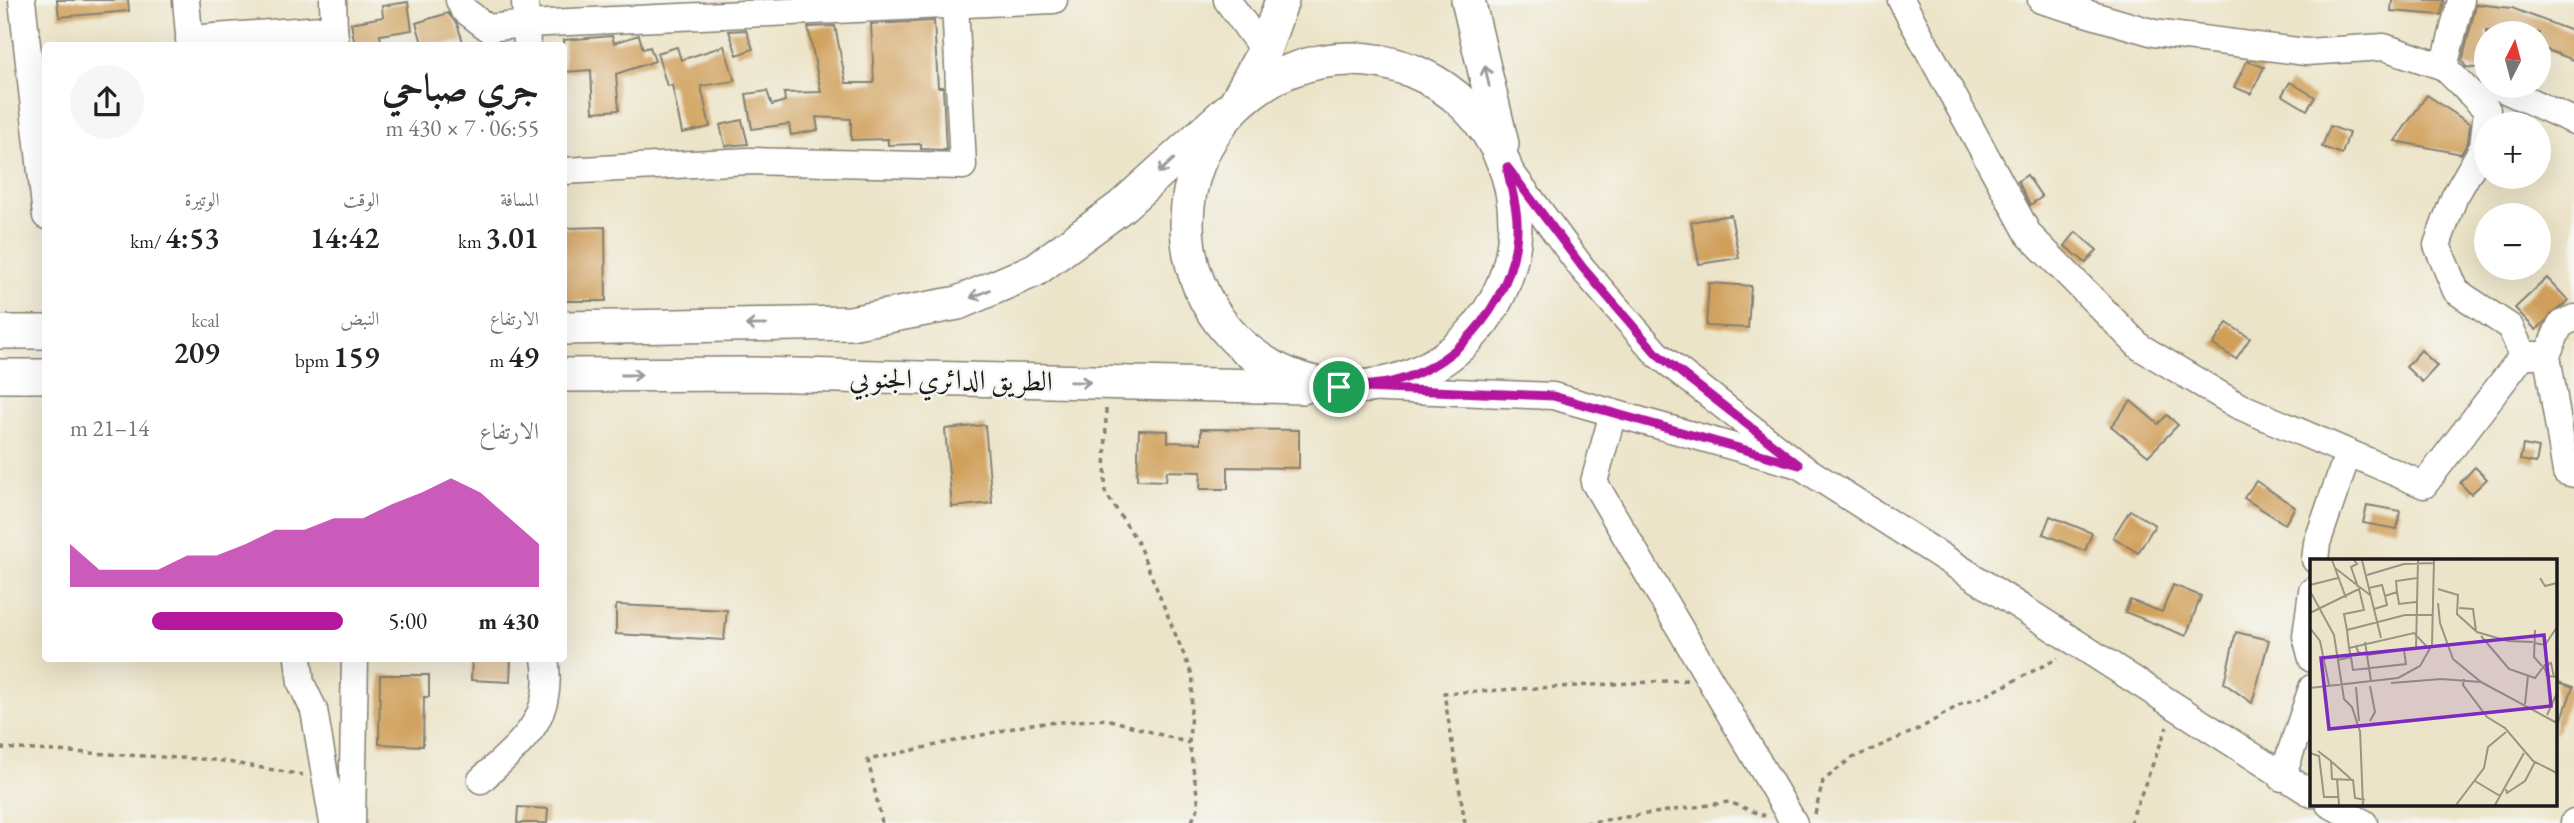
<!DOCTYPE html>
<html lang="ar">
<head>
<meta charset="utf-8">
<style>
  body { margin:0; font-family:"EB Garamond",Amiri,serif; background:#f6f6f6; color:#222; direction:rtl; height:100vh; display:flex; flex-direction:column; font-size:26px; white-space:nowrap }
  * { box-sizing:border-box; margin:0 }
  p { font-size:23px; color:#767676 }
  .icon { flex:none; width:38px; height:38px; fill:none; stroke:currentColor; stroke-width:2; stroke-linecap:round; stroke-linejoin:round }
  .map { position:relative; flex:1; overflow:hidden; direction:ltr }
  .panel { position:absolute; left:42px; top:42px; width:525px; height:620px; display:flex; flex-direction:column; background:#fff; border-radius:7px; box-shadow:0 7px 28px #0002; direction:rtl }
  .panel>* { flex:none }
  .needle { width:46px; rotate:6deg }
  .controls { position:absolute; left:2474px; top:21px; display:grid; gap:14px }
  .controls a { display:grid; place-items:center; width:77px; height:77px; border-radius:50%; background:#fff; box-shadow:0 7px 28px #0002; font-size:35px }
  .pin { position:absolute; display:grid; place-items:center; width:60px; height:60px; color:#fff; margin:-30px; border:4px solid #fff; border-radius:50%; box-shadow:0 2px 7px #0007 }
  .round { display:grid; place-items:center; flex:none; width:74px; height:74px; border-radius:37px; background:#f6f6f6 }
  .head { display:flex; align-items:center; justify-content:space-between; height:119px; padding:0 28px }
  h1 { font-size:38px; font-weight:600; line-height:52px }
  .metrics { display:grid; grid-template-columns:repeat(3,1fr); gap:10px; height:119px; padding:7px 28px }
  .metrics div { display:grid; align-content:center }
  .metrics b { font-size:30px; font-weight:600 }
  .metrics small { font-size:19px; font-weight:400 }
  .metrics p { font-size:19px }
  .chart { height:196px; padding:14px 28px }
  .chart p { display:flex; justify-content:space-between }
  .chart svg { width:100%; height:126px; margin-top:7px; fill:#b5179e; opacity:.7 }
  ul { padding:0 28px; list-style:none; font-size:23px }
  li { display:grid; grid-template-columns:112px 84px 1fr; align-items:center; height:52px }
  li i { height:18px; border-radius:9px; background:#b5179e }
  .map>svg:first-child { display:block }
  .building { fill:#d09f59 }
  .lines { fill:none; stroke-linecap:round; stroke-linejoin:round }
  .minor-casing { stroke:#848072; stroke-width:29 }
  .major-casing { stroke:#848072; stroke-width:36 }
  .path { stroke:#848072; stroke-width:3.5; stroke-dasharray:5 5; stroke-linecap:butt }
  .minor { stroke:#fff; stroke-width:26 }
  .major { stroke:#fff; stroke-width:33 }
  .oneway { stroke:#999 }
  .route-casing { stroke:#fff; stroke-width:14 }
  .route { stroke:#b5179e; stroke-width:9 }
  .labels { text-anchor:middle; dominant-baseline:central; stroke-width:5; stroke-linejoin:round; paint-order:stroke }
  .street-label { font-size:28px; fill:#1c1c1c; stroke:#f6f6f2 }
  .inset-road { fill:none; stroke:#999483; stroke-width:2 }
  .view { fill:#7b2cbf; fill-opacity:0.15; stroke:#7b2cbf; stroke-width:3.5 }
  .inset-edge { fill:none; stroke:#1c1c1c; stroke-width:3.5 }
</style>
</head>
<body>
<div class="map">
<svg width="2574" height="823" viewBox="0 0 2574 823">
  <rect width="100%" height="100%" fill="#f6f6f2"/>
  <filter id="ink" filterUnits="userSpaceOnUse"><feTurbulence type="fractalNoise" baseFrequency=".0143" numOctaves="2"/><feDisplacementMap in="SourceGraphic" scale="14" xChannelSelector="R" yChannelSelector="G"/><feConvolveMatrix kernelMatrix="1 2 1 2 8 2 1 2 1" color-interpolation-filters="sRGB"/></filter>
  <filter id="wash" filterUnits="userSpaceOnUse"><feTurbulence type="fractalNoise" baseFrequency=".00686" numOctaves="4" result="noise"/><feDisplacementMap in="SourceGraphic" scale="28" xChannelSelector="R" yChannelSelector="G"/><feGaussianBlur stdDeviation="1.57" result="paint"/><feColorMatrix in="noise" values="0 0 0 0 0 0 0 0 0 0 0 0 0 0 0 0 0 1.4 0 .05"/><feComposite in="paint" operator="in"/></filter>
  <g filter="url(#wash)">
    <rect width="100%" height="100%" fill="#ece4c8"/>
    <g id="blocks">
      <!-- building -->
      <g class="building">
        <polygon points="57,0 128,0 129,11 59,17"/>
        <polygon points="2392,0 2444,0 2444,1 2441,15 2391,11"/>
        <polygon points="408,2 412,30 380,35 382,46 355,46 351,23 383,17 382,6"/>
        <polygon points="2476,4 2512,8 2574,32 2574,60 2539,47 2539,33 2487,31 2487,69 2466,67 2462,61"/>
        <polygon points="448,13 457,24 463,42 423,46 416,23"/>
        <polygon points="934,21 938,87 943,87 946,150 921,149 921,144 888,145 888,139 851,140 851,119 816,117 818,130 791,135 789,124 752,129 746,94 767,91 772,105 785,101 784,93 821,92 808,27 835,26 846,83 874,83 871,24"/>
        <polygon points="746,30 753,49 737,55 729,31"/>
        <polygon points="639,35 643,49 650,47 655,61 616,74 619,110 593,112 591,70 564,72 564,40 612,36 614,43"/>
        <polygon points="724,46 735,81 701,86 710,127 682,133 672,85 667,86 657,53 677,47 681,60"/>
        <polygon points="2247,61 2264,67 2251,94 2234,87"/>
        <polygon points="2290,82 2315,97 2307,110 2282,95"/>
        <polygon points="2427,95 2470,124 2468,142 2461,154 2395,141"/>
        <polygon points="742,120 748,144 725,146 720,125"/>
        <polygon points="2330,126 2349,133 2342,154 2322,147"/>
        <polygon points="2027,175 2042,197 2030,205 2018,181"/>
        <polygon points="1731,215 1739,258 1699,264 1691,222"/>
        <polygon points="605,227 606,301 564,301 564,228"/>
        <polygon points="2076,232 2097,250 2086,263 2065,246"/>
        <polygon points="2547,278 2568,300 2536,330 2515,308"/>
        <polygon points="1709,283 1751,286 1748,328 1706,326"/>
        <polygon points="2227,323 2250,338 2236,359 2213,345"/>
        <polygon points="2421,350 2437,366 2422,382 2406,367"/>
        <polygon points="2131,401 2158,424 2167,415 2178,425 2148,456 2111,426"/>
        <polygon points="985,425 992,503 952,507 945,429"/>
        <polygon points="1201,429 1299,430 1299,468 1228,467 1228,489 1200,489 1201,472 1167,471 1166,481 1137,480 1139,430 1168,431 1168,442 1201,443"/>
        <polygon points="2523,445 2539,448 2536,463 2520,460"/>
        <polygon points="2475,467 2487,479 2471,494 2460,483"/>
        <polygon points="2256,481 2295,507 2285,524 2244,498"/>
        <polygon points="2367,505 2400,511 2397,529 2363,523"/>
        <polygon points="2130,510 2155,525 2138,553 2113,537"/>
        <polygon points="2050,516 2092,533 2085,551 2043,534"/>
        <polygon points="2173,585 2201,596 2186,636 2125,612 2130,600 2162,612"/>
        <polygon points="616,605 727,610 724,640 616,634"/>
        <polygon points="2236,632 2269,640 2252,703 2224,683"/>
        <polygon points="472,658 511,658 510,682 471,680"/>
        <polygon points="380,675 429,675 429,697 424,697 423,746 379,744"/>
        <polygon points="2555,681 2573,687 2557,733 2555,732"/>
        <polygon points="518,807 548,809 547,823 517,823"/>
      </g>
    </g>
  </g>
  <g filter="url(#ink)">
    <use href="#blocks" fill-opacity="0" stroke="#848072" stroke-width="2"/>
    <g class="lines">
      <!-- minor casing -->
      <g class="minor-casing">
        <g id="minor">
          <polyline points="22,0 46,216"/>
          <polyline points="186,0 190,46"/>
          <polyline points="333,0 334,28"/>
          <polyline points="459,0 463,9 488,28 526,24 525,0"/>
          <polyline points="1227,0 1264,51"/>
          <polyline points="1901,0 2029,235 2140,347 2237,405 2424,485 2523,355 2547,355 2566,472 2574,474"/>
          <polyline points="2041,0 2154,33 2306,52 2384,47 2444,67"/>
          <polyline points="2461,0 2444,67 2487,110 2483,147 2454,198 2437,245 2456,291 2510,327 2523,355"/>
          <polyline points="189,39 334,28 336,46"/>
          <polyline points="527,46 526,24 1054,0"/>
          <polyline points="2496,86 2574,121"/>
          <polyline points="564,171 748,161 963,166 955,3"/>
          <polyline points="2547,355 2560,325 2574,318"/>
          <polyline points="1339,387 1553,396 1799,465 1657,354 1582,268 1507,167"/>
          <polyline points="1613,413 1594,482 1794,823"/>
          <polyline points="1799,465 2312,794"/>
          <polyline points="2315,560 2317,543 2348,453"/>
          <polyline points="2312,591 2306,636 2312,659"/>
          <polyline points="298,658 301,683 314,710 333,823"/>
          <polyline points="2282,778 2312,688"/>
          <path d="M481,780c41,-39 74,-60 64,-122"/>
          <polyline points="2329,804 2364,823"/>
          <polyline points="352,823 355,658"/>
          <polyline points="2574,823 2574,822"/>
        </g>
      </g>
      <!-- major casing -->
      <g class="major-casing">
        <g id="major">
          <polyline points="1468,0 1502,144"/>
          <circle cx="1351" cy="223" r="164"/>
          <polyline points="564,328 850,323 958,303 1035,270 1121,207 1235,104 1264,51 1282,0"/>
          <polyline points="0,332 46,332"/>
          <polyline points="564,375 752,374 1303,387"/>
          <polyline points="0,376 46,376"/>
        </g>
      </g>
      <!-- path -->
      <g class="path">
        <polyline points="1106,409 1105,492 1137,541 1193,677 1189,743 1199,806 1191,823"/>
        <polyline points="0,748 216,760 303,775"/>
        <polyline points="1815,814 1823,781 1850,759 1921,728 1961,704 1983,697 2058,658"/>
        <polyline points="882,823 868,760 1032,724 1107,719 1189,743"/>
        <polyline points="1465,823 1444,693 1687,680"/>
        <polyline points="1585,823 1729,802 1765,816"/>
        <polyline points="2130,823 2167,727"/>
      </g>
      <!-- minor -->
      <use href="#minor" class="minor"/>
      <!-- major -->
      <use href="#major" class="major"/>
    </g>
    <!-- one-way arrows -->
    <defs><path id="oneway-shaft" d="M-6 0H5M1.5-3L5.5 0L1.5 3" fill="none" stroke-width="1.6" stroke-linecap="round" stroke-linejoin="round" transform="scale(1.75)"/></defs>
    <g class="oneway">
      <use href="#oneway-shaft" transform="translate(1487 76) rotate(-102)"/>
      <use href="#oneway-shaft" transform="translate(1166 166) rotate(138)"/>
      <use href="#oneway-shaft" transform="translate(980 294) rotate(157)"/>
      <use href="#oneway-shaft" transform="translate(756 325) rotate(179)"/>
      <use href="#oneway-shaft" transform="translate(632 375)"/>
      <use href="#oneway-shaft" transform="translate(1080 382) rotate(1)"/>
    </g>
  </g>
  <g class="lines" filter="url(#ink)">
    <!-- route casing -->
    <g class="route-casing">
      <path id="route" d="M1507,167l76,101 74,86 142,111 -246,-69 -214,-9c17,-1 36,-1 53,-5 70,-16 128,-90 125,-162 -1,-17 -7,-36 -10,-53z"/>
    </g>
    <!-- route -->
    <use href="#route" class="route"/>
  </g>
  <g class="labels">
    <!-- street labels -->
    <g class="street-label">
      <text transform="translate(951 379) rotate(1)">الطريق الدائري الجنوبي</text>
    </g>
  </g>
  <!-- overview -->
  <g transform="translate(2310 559)">
    <rect width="247" height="247" fill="#ece4c8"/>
    <path class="inset-road" d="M22,1l14,38M44,1l3,4 -6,3 7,20M52,1l19,78M25,9l35,27M57,16l37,-11 30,-1M230,19l5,8 12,-3M0,26l28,-7M59,29l13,-3 3,11 2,9 -13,4M128,30l20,6 -1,19 20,18 31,9 25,1M0,32l24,44 10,64 8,8 8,25M87,33l2,12 17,-2M75,37l12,-4 -1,-11 21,-3M128,44l2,20 13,36M149,49l14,1 3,22M0,54l49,-24 5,21 -20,4 3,16M0,69l10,13 9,44M225,71l-1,27 8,9M171,77l28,33 26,9 9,-12 3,10 10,1M225,84l10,2 12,-18M46,86l2,7 9,3 -2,-13M39,89l-2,-18 58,-15h28M41,98l-2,-9 65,-15 16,17M28,101l13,-3 2,13 53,-6 -2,-14M234,107l7,-3 3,14M131,120l40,3 -28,-23M154,120l-1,6 24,32 18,11 28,33 24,12M61,122l-4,-26 49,-7 2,-88M171,123l76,41M81,124l50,-4M60,127l5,26 -5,9M46,128l3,34M0,129l88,-10 22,-12 12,-21 2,-85M215,145l3,-28M237,156l10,-22M50,171l3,75M8,192l13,10 1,18 21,1 2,18 10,2M0,194l9,3 5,41h14M22,203l19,17M27,220l2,26M165,222l25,15M196,230l1,4 18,-12 10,-19M146,246l28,-37 4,-21 18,-15M185,246l29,-52"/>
    <path class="view" d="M234,76l7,71 -222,23 -8,-71z"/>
    <rect width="247" height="247" class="inset-edge"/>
  </g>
</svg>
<div class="controls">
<a><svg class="needle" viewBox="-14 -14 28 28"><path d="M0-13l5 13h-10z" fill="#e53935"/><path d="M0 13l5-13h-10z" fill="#767676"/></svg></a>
<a>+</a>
<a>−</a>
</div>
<div class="pin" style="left:1339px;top:387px;background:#1e9e55"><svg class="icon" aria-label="arrive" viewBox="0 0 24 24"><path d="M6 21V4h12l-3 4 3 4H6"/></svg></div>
<section class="panel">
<div class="head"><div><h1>جري صباحي</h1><p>06:55 · 7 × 430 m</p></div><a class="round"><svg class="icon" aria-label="share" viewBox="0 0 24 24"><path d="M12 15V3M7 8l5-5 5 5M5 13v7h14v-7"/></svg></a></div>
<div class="metrics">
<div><p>المسافة</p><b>3.01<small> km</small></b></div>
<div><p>الوقت</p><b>14:42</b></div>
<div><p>الوتيرة</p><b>4:53<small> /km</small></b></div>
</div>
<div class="metrics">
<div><p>الارتفاع</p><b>49<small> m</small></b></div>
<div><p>النبض</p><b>159<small> bpm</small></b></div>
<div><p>kcal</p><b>209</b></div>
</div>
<div class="chart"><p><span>الارتفاع</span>14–21 m</p>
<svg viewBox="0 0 160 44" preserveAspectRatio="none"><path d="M0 44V29L10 38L20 38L30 38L40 33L50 33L60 29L70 24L80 24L90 20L100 20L110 15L120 11L130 6L140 11L150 20L160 29V44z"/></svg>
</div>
<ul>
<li><b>430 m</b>5:00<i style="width:70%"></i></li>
</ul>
</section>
</div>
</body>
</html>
